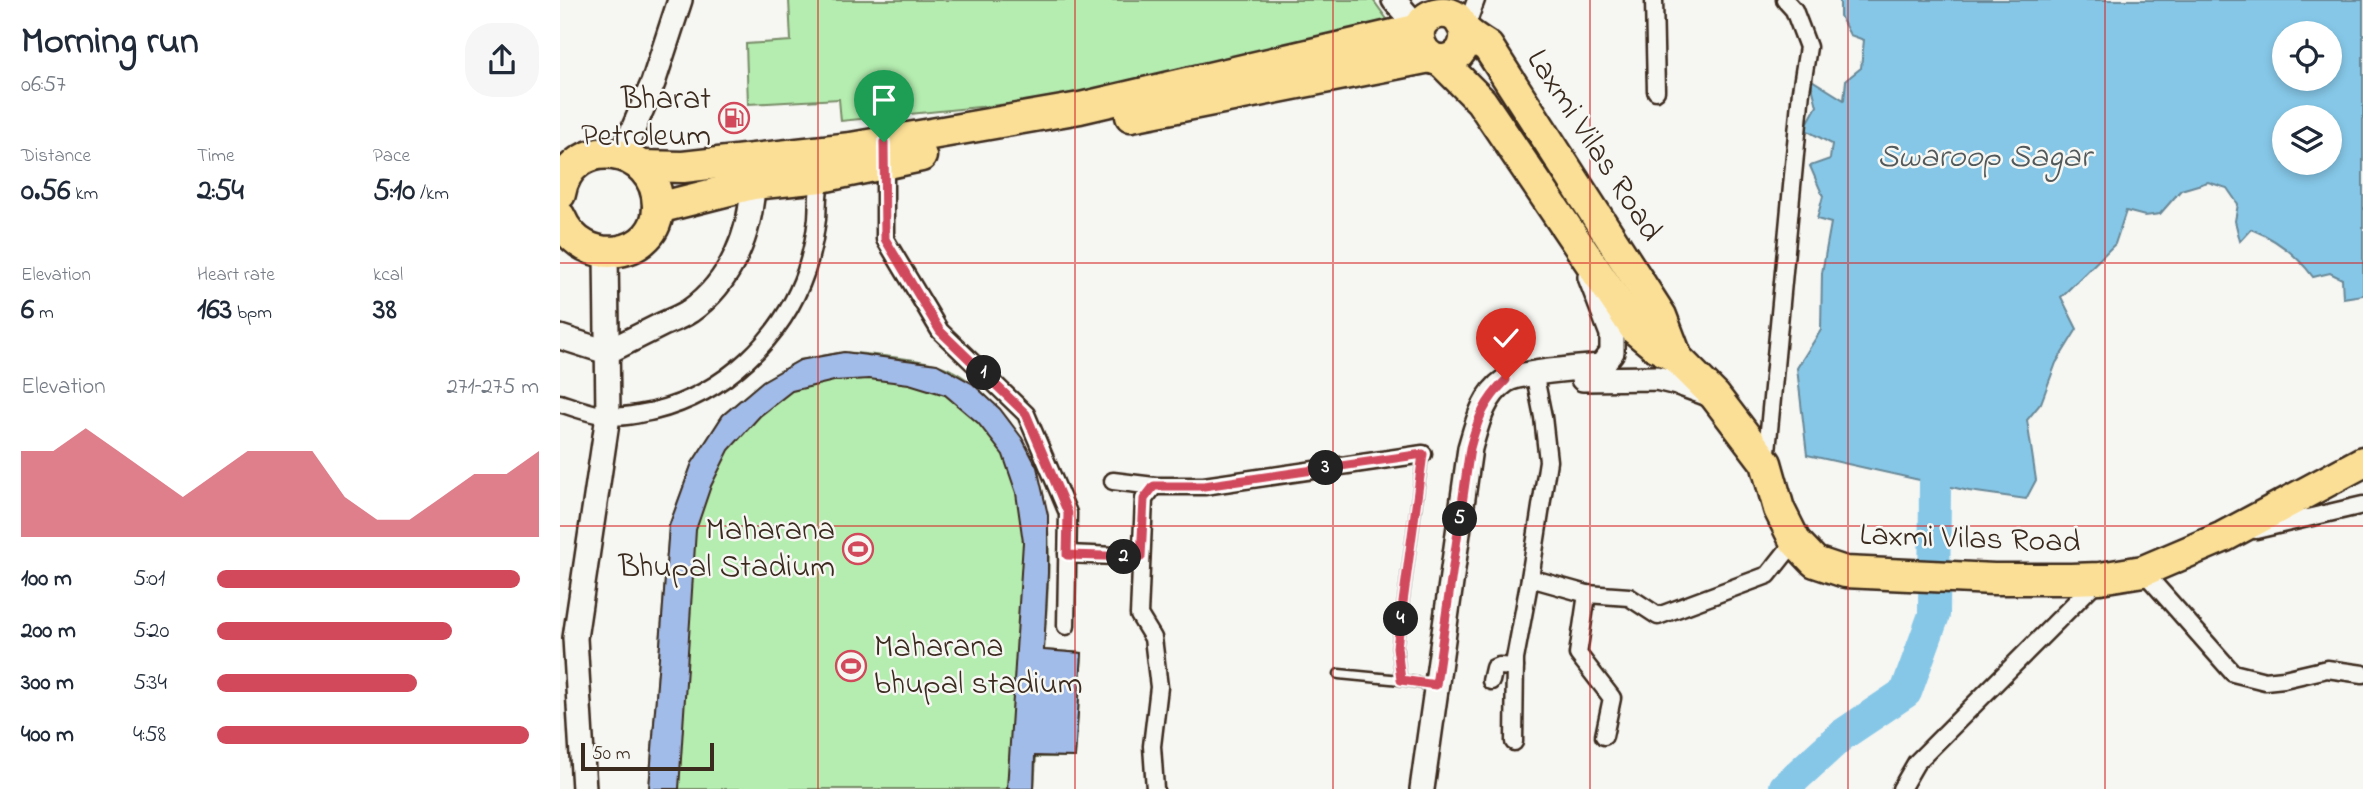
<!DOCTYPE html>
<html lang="en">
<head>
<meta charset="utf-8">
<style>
  body { margin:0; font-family:"Indie Flower",sans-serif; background:#f6f6f7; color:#1f2937; height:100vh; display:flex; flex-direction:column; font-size:26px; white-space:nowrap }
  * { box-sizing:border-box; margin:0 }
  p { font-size:23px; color:#747a83 }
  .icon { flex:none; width:38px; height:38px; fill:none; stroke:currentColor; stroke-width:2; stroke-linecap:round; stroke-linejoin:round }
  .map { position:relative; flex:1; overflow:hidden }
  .panel { display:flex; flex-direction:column; background:#fff; width:560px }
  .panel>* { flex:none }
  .fabs { position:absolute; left:1712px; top:21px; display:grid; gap:14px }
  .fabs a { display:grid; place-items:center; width:70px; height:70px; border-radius:50%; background:#fff; box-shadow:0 4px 10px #0003; font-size:35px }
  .scale { position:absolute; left:21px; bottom:18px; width:133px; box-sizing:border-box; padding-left:7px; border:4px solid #3b2a1e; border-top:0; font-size:19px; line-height:24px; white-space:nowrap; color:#3b2a1e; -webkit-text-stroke:5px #f6f6f2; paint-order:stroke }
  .pin { position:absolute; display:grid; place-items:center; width:60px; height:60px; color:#fff; margin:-72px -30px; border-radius:50% 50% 50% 0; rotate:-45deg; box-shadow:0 0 7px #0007 }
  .pin .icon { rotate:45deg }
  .km { position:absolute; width:35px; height:35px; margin:-18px; border-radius:50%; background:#222; color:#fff; font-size:19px; line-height:35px; text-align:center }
  .round { display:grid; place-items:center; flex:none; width:74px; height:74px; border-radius:28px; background:#f6f6f7 }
  .headline { display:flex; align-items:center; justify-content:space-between; height:119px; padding:0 21px }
  h1 { font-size:38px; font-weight:700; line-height:52px }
  .stats { display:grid; grid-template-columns:repeat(3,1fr); gap:10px; height:119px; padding:7px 21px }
  .stats div { display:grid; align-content:center }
  .stats b { font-size:30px; font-weight:700 }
  .stats small { font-size:19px; font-weight:400 }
  .stats p { font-size:19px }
  .chart { height:196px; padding:14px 21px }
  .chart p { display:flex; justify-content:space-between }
  .chart svg { width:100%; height:126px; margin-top:7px; fill:#d1495b; opacity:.7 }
  ul { padding:0 21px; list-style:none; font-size:23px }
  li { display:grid; grid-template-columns:112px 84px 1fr; align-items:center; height:52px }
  li i { height:18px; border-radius:9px; background:#d1495b }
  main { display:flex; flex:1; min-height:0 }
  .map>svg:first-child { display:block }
  .green { fill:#b5edb0; stroke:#788c67; stroke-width:2 }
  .water { fill:#86c7e7; stroke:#688897; stroke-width:2; fill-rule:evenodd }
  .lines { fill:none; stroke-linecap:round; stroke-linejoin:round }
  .river { stroke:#86c7e7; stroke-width:32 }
  .building { fill:#a2bce9; stroke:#3b2a1e; stroke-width:2 }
  .lane-casing { stroke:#3b2a1e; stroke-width:13 }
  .street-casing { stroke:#3b2a1e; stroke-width:21 }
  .secondary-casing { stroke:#3b2a1e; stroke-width:28 }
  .highway-casing { stroke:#3b2a1e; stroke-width:35 }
  .lane { stroke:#f6f6f2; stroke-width:8 }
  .street { stroke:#f6f6f2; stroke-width:16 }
  .secondary { stroke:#f6f6f2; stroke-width:23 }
  .highway { stroke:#fbdf96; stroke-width:30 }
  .route-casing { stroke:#fff; stroke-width:14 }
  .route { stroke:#d1495b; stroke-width:9 }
  .grid { fill:none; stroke:#d62828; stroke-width:2; stroke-opacity:0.55 }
  .labels { text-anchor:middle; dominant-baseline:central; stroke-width:5; stroke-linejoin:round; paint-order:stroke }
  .poi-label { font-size:32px; fill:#3b2a1e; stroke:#f6f6f2; text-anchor:end }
  .street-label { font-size:32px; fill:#3b2a1e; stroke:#f6f6f2 }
  .water-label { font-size:33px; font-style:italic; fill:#52595a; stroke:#f6f6f2 }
</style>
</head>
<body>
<main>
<section class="panel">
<div class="headline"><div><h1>Morning run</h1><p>06:57</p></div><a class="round"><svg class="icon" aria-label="share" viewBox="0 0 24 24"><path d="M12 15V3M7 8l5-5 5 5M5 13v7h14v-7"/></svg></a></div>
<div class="stats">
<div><p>Distance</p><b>0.56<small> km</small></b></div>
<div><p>Time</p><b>2:54</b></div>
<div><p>Pace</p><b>5:10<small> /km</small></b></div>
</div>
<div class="stats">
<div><p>Elevation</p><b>6<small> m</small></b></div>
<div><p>Heart rate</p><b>163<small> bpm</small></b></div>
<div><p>kcal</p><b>38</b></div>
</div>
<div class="chart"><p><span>Elevation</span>271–275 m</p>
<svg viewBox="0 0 160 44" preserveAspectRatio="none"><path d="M0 44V14L10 14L20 6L30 14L40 22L50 30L60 22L70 14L80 14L90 14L100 30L110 38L120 38L130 30L140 22L150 22L160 14V44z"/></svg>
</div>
<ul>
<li><b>100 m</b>5:01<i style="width:94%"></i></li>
<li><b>200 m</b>5:20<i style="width:73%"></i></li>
<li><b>300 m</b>5:34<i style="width:62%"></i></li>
<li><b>400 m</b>4:58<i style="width:97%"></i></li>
</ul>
</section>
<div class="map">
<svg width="1803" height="789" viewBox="0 0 1803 789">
  <rect width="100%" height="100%" fill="#f6f6f2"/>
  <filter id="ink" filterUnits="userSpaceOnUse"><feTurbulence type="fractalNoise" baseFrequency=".0143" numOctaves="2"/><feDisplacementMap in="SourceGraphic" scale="14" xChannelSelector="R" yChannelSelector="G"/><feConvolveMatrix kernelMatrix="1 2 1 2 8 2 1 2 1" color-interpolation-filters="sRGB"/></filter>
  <g filter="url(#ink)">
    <!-- green -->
    <g class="green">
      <polygon points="229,0 813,0 829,22 664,64 468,102 281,121 279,99 188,104 186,44 231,41"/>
      <path d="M284,352c30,3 61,5 91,12 19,5 39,20 53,34 77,73 61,156 56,252l38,3 -7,104h-39l-2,32h-385l20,-263 23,-63 31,-48 40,-34 37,-21z"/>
    </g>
    <!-- water -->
    <path class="water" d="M1280,0h523v295l-20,3 -1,-19 -12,-6 -17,4c-16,-22 -37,-38 -62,-48l-11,12 -5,-20 3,-17 -11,-16 -19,-6 -27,8 -21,24 -15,2 -19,-5 -11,33 -54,53 16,32 -21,34 -15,40 -14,17 9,60 -10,19 -57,-8 -162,-36 -10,-87 24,-38 1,-57 9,-50 -14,-4 6,-23 -13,-30 20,-7 2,-15 -28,-15 13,-23 -7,-27 34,21 2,-20 15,-12 3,-28 -14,-5 -10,-19zM1724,33h45v46h-45zM1724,117h45v46h-45z"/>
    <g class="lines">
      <!-- river -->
      <polyline class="river" points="1225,789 1225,787 1282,735 1346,692 1374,615 1375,483"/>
    </g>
    <!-- building -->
    <polygon class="building" points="284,352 377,364 413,384 440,409 462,438 477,467 488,515 488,573 484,650 522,653 515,757 475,756 474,789 447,789 463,542 456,493 443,455 418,423 385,395 349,384 309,379 274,381 232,391 200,416 169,450 151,486 136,530 119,789 89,789 109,526 132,463 163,415 203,381 240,360"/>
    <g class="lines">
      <!-- lane casing -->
      <g class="lane-casing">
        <g id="lane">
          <polyline points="863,455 837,647 841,680 873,685"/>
          <polyline points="779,674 841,680"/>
        </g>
      </g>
      <!-- street casing -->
      <g class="street-casing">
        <g id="street">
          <polyline points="1094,0 1096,91"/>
          <polyline points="905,30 916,0"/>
          <polyline points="325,160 325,239 380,331 466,414 508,513 506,626"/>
          <polyline points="976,382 983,417 988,461 970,578 1027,594 1069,597 1098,616 1208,575 1235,541"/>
          <path d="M0,403c15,5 31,11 47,13 16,2 32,-2 47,-5 70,-17 129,-73 152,-140 5,-16 9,-34 11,-52 1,-15 0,-28 4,-42"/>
          <polyline points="1206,462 1241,91 1248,47 1234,10 1225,0"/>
          <polyline points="553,481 594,486"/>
          <polyline points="1696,530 1803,505"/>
          <polyline points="507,554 581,557"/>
          <polyline points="1583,571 1673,673 1705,681 1724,679 1767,669 1803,674"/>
          <polyline points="1027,594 1018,654 1052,698 1044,736"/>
          <polyline points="931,681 934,668 939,666 955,667"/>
          <polyline points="954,742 955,659 970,578"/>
          <polyline points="595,789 592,746 599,687 593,638 579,615 584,499 594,486 644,486 863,454"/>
          <polyline points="1341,789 1356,763 1540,578"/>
        </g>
      </g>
      <!-- secondary casing -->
      <g class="secondary-casing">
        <g id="secondary">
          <polyline points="834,0 859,29"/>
          <polyline points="62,155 93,83 120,0"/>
          <path d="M0,337l47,15c18,-9 36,-18 54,-27 9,-4 20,-8 29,-14 41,-29 61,-78 63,-127"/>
          <polyline points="1023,379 1096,378 1121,384 1151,395"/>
          <polyline points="24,789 15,638 48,416 46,253"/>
          <path d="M862,789l48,-341c7,-24 13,-52 35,-67 13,-9 77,-13 96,-15l11,-14v-18l-22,-57"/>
        </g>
      </g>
      <!-- highway casing -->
      <g class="highway-casing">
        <g id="highway">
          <path d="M905,30c1,11 -1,23 -13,28 -30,13 -48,-35 -17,-44 7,-2 14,-2 21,3 4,3 6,9 9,13 6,7 16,12 23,17l173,269 16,42 38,38 51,67 13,46 16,32 20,21 30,10 149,7h77l29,-1 43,-7 80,-34 140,-75"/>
          <polyline points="880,60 921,101 1076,330 1094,345 1117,358"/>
          <polyline points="571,116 870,57"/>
          <polyline points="82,166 123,167 291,148 520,108 859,29"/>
          <path d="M0,194c10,-61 97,-50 98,12 1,51 -75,66 -98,11"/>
          <polyline points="98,208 193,184 261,177 361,156"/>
        </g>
      </g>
      <!-- lane -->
      <use href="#lane" class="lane"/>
      <!-- street -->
      <use href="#street" class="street"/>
      <!-- secondary -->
      <use href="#secondary" class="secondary"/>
      <!-- highway -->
      <use href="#highway" class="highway"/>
    </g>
  </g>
  <g class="lines" filter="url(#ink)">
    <!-- route casing -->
    <g class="route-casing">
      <path id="route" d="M324,142l1,97 55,92 86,83 42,99 -1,42 74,2 3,-58 10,-13h50l219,-32 -26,193 4,33 35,5 34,-237c8,-30 14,-46 36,-68"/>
    </g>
    <!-- route -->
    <use href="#route" class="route"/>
  </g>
  <!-- grid -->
  <path class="grid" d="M258,0v789M515,0v789M773,0v789M1030,0v789M1288,0v789M1545,0v789M0,263h1803M0,526h1803"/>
  <!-- icons -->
  <defs>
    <g id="fuel-ring" transform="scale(1.575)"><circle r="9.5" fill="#f6f6f2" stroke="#d1495b" stroke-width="1.5"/><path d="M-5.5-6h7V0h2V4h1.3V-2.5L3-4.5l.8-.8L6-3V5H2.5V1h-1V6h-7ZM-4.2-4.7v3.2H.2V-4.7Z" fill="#d1495b"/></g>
    <g id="stadium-ring" transform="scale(1.575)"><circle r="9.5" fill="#f6f6f2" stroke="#d1495b" stroke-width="1.5"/><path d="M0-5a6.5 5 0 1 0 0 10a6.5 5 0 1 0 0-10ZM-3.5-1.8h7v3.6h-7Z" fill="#d1495b"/></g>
  </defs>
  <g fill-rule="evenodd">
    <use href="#fuel-ring" x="174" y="118"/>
    <use href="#stadium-ring" x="298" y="549"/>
    <use href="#stadium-ring" x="291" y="666"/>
  </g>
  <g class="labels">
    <!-- poi labels -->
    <g class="poi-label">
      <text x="151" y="100">Bharat<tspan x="151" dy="37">Petroleum</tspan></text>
      <text x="275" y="531">Maharana<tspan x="275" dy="37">Bhupal Stadium</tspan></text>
      <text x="314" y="648" text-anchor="start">Maharana<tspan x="314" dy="37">bhupal stadium</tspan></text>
    </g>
    <!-- street labels -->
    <g class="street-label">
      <text transform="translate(1033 146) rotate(57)">Laxmi Vilas Road</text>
      <text transform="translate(1410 540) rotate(2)">Laxmi Vilas Road</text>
    </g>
    <!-- water labels -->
    <g class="water-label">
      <text x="1424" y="158">Swaroop Sagar</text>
    </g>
  </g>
</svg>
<div class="fabs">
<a><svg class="icon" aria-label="locate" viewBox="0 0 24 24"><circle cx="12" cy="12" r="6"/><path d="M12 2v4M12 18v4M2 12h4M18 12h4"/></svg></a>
<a><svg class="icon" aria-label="layers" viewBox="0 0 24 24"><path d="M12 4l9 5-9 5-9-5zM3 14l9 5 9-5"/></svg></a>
</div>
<div class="scale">50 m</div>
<div class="pin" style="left:324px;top:142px;background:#1e9e55"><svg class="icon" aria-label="arrive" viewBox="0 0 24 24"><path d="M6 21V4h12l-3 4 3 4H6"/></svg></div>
<div class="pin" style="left:946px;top:380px;background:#d93025"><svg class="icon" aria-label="check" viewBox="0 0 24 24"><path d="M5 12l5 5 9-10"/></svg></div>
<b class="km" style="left:424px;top:373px">1</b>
<b class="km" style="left:564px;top:557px">2</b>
<b class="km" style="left:766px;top:468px">3</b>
<b class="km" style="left:841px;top:619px">4</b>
<b class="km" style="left:900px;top:519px">5</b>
</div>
</main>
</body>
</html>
